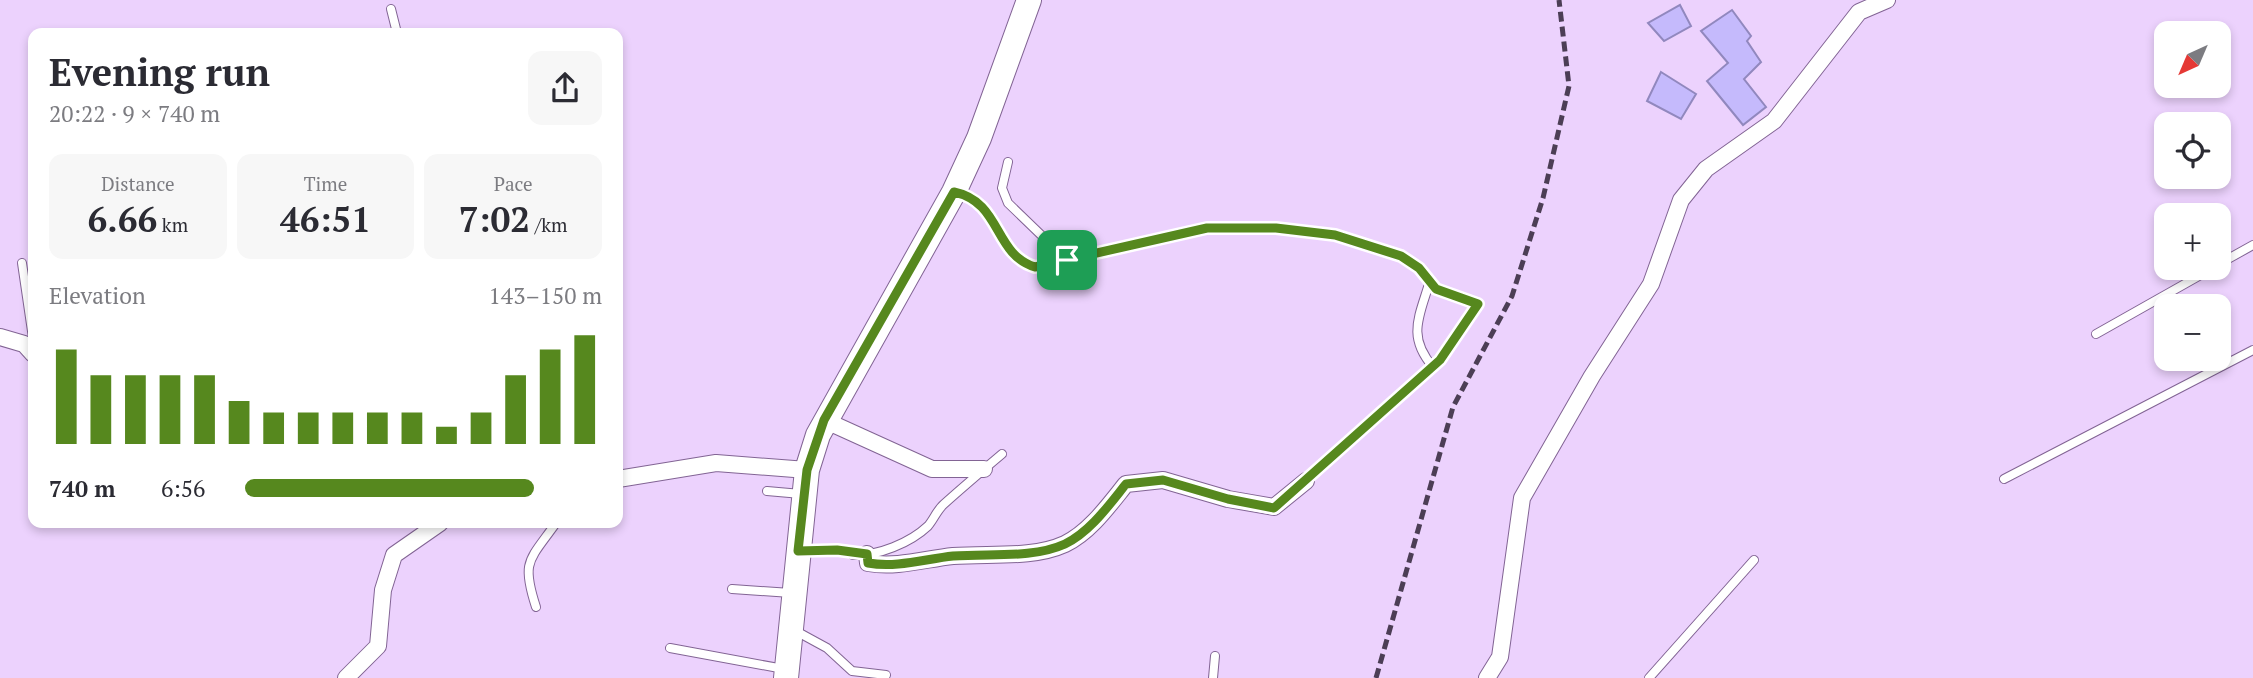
<!DOCTYPE html>
<html lang="en">
<head>
<meta charset="utf-8">
<style>
  body { margin:0; font-family:"PT Serif",serif; background:#f7f7f7; color:#2b2b33; height:100vh; display:flex; flex-direction:column; font-size:26px; white-space:nowrap }
  * { box-sizing:border-box; margin:0 }
  p { font-size:23px; color:#7c7c81 }
  .icon { flex:none; width:38px; height:38px; fill:none; stroke:currentColor; stroke-width:2; stroke-linecap:round; stroke-linejoin:round }
  .map { position:relative; flex:1; overflow:hidden }
  .details { position:absolute; left:28px; top:28px; width:595px; height:500px; display:flex; flex-direction:column; background:#fff; border-radius:14px; box-shadow:0 4px 10px #0003 }
  .details>* { flex:none }
  .needle { width:46px; rotate:224deg }
  .fabs { position:absolute; left:2154px; top:21px; display:grid; gap:14px }
  .fabs a { display:grid; place-items:center; width:77px; height:77px; border-radius:14px; background:#fff; box-shadow:0 4px 10px #0003; font-size:35px }
  .pin { position:absolute; display:grid; place-items:center; width:60px; height:60px; color:#fff; margin:-30px; border-radius:14px; box-shadow:0 4px 10px #0006 }
  .round { display:grid; place-items:center; flex:none; width:74px; height:74px; border-radius:14px; background:#f7f7f7 }
  .overview { display:flex; align-items:center; justify-content:space-between; height:119px; padding:0 21px }
  h1 { font-size:38px; font-weight:700; line-height:52px }
  .metrics { display:grid; grid-template-columns:repeat(3,1fr); gap:10px; height:119px; padding:7px 21px }
  .metrics div { display:grid; align-content:center; border-radius:14px; background:#f7f7f7; text-align:center }
  .metrics b { font-size:35px; font-weight:700 }
  .metrics small { font-size:19px; font-weight:400 }
  .metrics p { font-size:19px }
  .chart { height:196px; padding:14px 21px }
  .chart p { display:flex; justify-content:space-between }
  .chart svg { width:100%; height:126px; margin-top:7px; stroke:#56881e; stroke-width:6 }
  ul { padding:0 21px; list-style:none; font-size:23px }
  li { display:grid; grid-template-columns:112px 84px 1fr; align-items:center; height:52px }
  li i { height:18px; border-radius:9px; background:#56881e }
  .map>svg:first-child { display:block }
  .building { fill:#c5bafc; stroke:#9188be; stroke-width:2 }
  .lines { fill:none; stroke-linecap:round; stroke-linejoin:round }
  .lane-casing { stroke:#826494; stroke-width:10 }
  .street-casing { stroke:#826494; stroke-width:18 }
  .primary-casing { stroke:#826494; stroke-width:26 }
  .lane { stroke:#fff; stroke-width:8 }
  .street { stroke:#fff; stroke-width:16 }
  .primary { stroke:#fff; stroke-width:24 }
  .rail { stroke:#4c3e55; stroke-width:5; stroke-dasharray:10 5; stroke-linecap:butt }
  .route-casing { stroke:#fff; stroke-width:14 }
  .route { stroke:#56881e; stroke-width:9 }
</style>
</head>
<body>
<div class="map">
<svg width="2253" height="678" viewBox="0 0 2253 678">
  <rect width="100%" height="100%" fill="#ecd2fd"/>
  <!-- building -->
  <g class="building">
    <polygon points="1680,5 1691,26 1664,41 1648,23"/>
    <polygon points="1732,10 1751,36 1747,41 1761,62 1744,79 1766,107 1743,125 1707,81 1728,63 1701,31"/>
    <polygon points="1661,72 1696,94 1681,119 1647,101"/>
  </g>
  <g class="lines">
    <!-- lane casing -->
    <g class="lane-casing">
      <g id="lane">
        <polyline points="391,9 397,33"/>
        <polyline points="1008,162 1002,188 1008,203 1067,260"/>
        <path d="M957,193c42,9 39,62 78,74l172,-39 69,-1 59,8 66,21 18,12 17,21 42,15 -38,56 -134,121"/>
        <polyline points="22,263 33,338"/>
        <polyline points="2219,264 2253,245"/>
        <path d="M1429,284c-10,33 -22,53 4,83"/>
        <polyline points="2096,334 2213,268"/>
        <polyline points="2004,479 2253,350"/>
        <polyline points="767,491 801,494"/>
        <path d="M801,551l36,-1 30,4 -14,1c25,1 57,-12 75,-29 6,-7 9,-16 16,-22 19,-17 39,-34 58,-50"/>
        <polyline points="732,589 791,593"/>
        <path d="M536,607c-15,-46 -7,-46 20,-84"/>
        <polyline points="794,630 827,648 852,671 886,675"/>
        <polyline points="670,648 784,669"/>
        <polyline points="1213,678 1215,656"/>
        <polyline points="1649,678 1754,560"/>
      </g>
    </g>
    <!-- street casing -->
    <g class="street-casing">
      <g id="street">
        <polyline points="0,337 24,344 33,354"/>
        <polyline points="824,420 932,469 984,469"/>
        <polyline points="618,479 716,463 807,470"/>
        <path d="M867,554l1,9c29,5 57,-4 85,-7 36,-3 79,3 112,-12 25,-12 44,-39 61,-60l37,-4 65,19 46,8 32,-26"/>
        <polyline points="346,678 378,646 383,590 394,555 440,523"/>
        <polyline points="1487,678 1500,657 1522,498 1592,376 1651,284 1681,200 1706,169 1774,121 1859,12 1887,0"/>
      </g>
    </g>
    <!-- primary casing -->
    <g class="primary-casing">
      <polyline id="primary" points="786,678 807,470 818,435 954,192 979,138 1029,0"/>
    </g>
    <!-- lane -->
    <use href="#lane" class="lane"/>
    <!-- street -->
    <use href="#street" class="street"/>
    <!-- primary -->
    <use href="#primary" class="primary"/>
    <!-- rail -->
    <polyline class="rail" points="1376,678 1453,407 1512,296 1543,198 1569,86 1559,0"/>
  </g>
  <g class="lines">
    <!-- route casing -->
    <g class="route-casing">
      <path id="route" d="M954,192c48,10 39,62 81,75l172,-39h69l59,7 66,21 18,12 17,21 42,15 -38,56 -166,148 -46,-9 -65,-19 -37,4c-17,21 -36,48 -61,60 -33,15 -76,9 -112,12 -28,3 -56,12 -85,7l-1,-9 -30,-4 -39,1 9,-81 17,-50z"/>
    </g>
    <!-- route -->
    <use href="#route" class="route"/>
  </g>
</svg>
<div class="fabs">
<a><svg class="needle" viewBox="-14 -14 28 28"><path d="M0-13l5 13h-10z" fill="#e53935"/><path d="M0 13l5-13h-10z" fill="#7c7c81"/></svg></a>
<a><svg class="icon" aria-label="locate" viewBox="0 0 24 24"><circle cx="12" cy="12" r="6"/><path d="M12 2v4M12 18v4M2 12h4M18 12h4"/></svg></a>
<a>+</a>
<a>−</a>
</div>
<div class="pin" style="left:1067px;top:260px;background:#1e9e55"><svg class="icon" aria-label="arrive" viewBox="0 0 24 24"><path d="M6 21V4h12l-3 4 3 4H6"/></svg></div>
<section class="details">
<div class="overview"><div><h1>Evening run</h1><p>20:22 · 9 × 740 m</p></div><a class="round"><svg class="icon" aria-label="share" viewBox="0 0 24 24"><path d="M12 15V3M7 8l5-5 5 5M5 13v7h14v-7"/></svg></a></div>
<div class="metrics">
<div><p>Distance</p><b>6.66<small> km</small></b></div>
<div><p>Time</p><b>46:51</b></div>
<div><p>Pace</p><b>7:02<small> /km</small></b></div>
</div>
<div class="chart"><p><span>Elevation</span>143–150 m</p>
<svg viewBox="0 0 160 44" preserveAspectRatio="none"><path d="M5 44V11M15 44V20M25 44V20M35 44V20M45 44V20M55 44V29M65 44V33M75 44V33M85 44V33M95 44V33M105 44V33M115 44V38M125 44V33M135 44V20M145 44V11M155 44V6"/></svg>
</div>
<ul>
<li><b>740 m</b>6:56<i style="width:81%"></i></li>
</ul>
</section>
</div>
</body>
</html>
